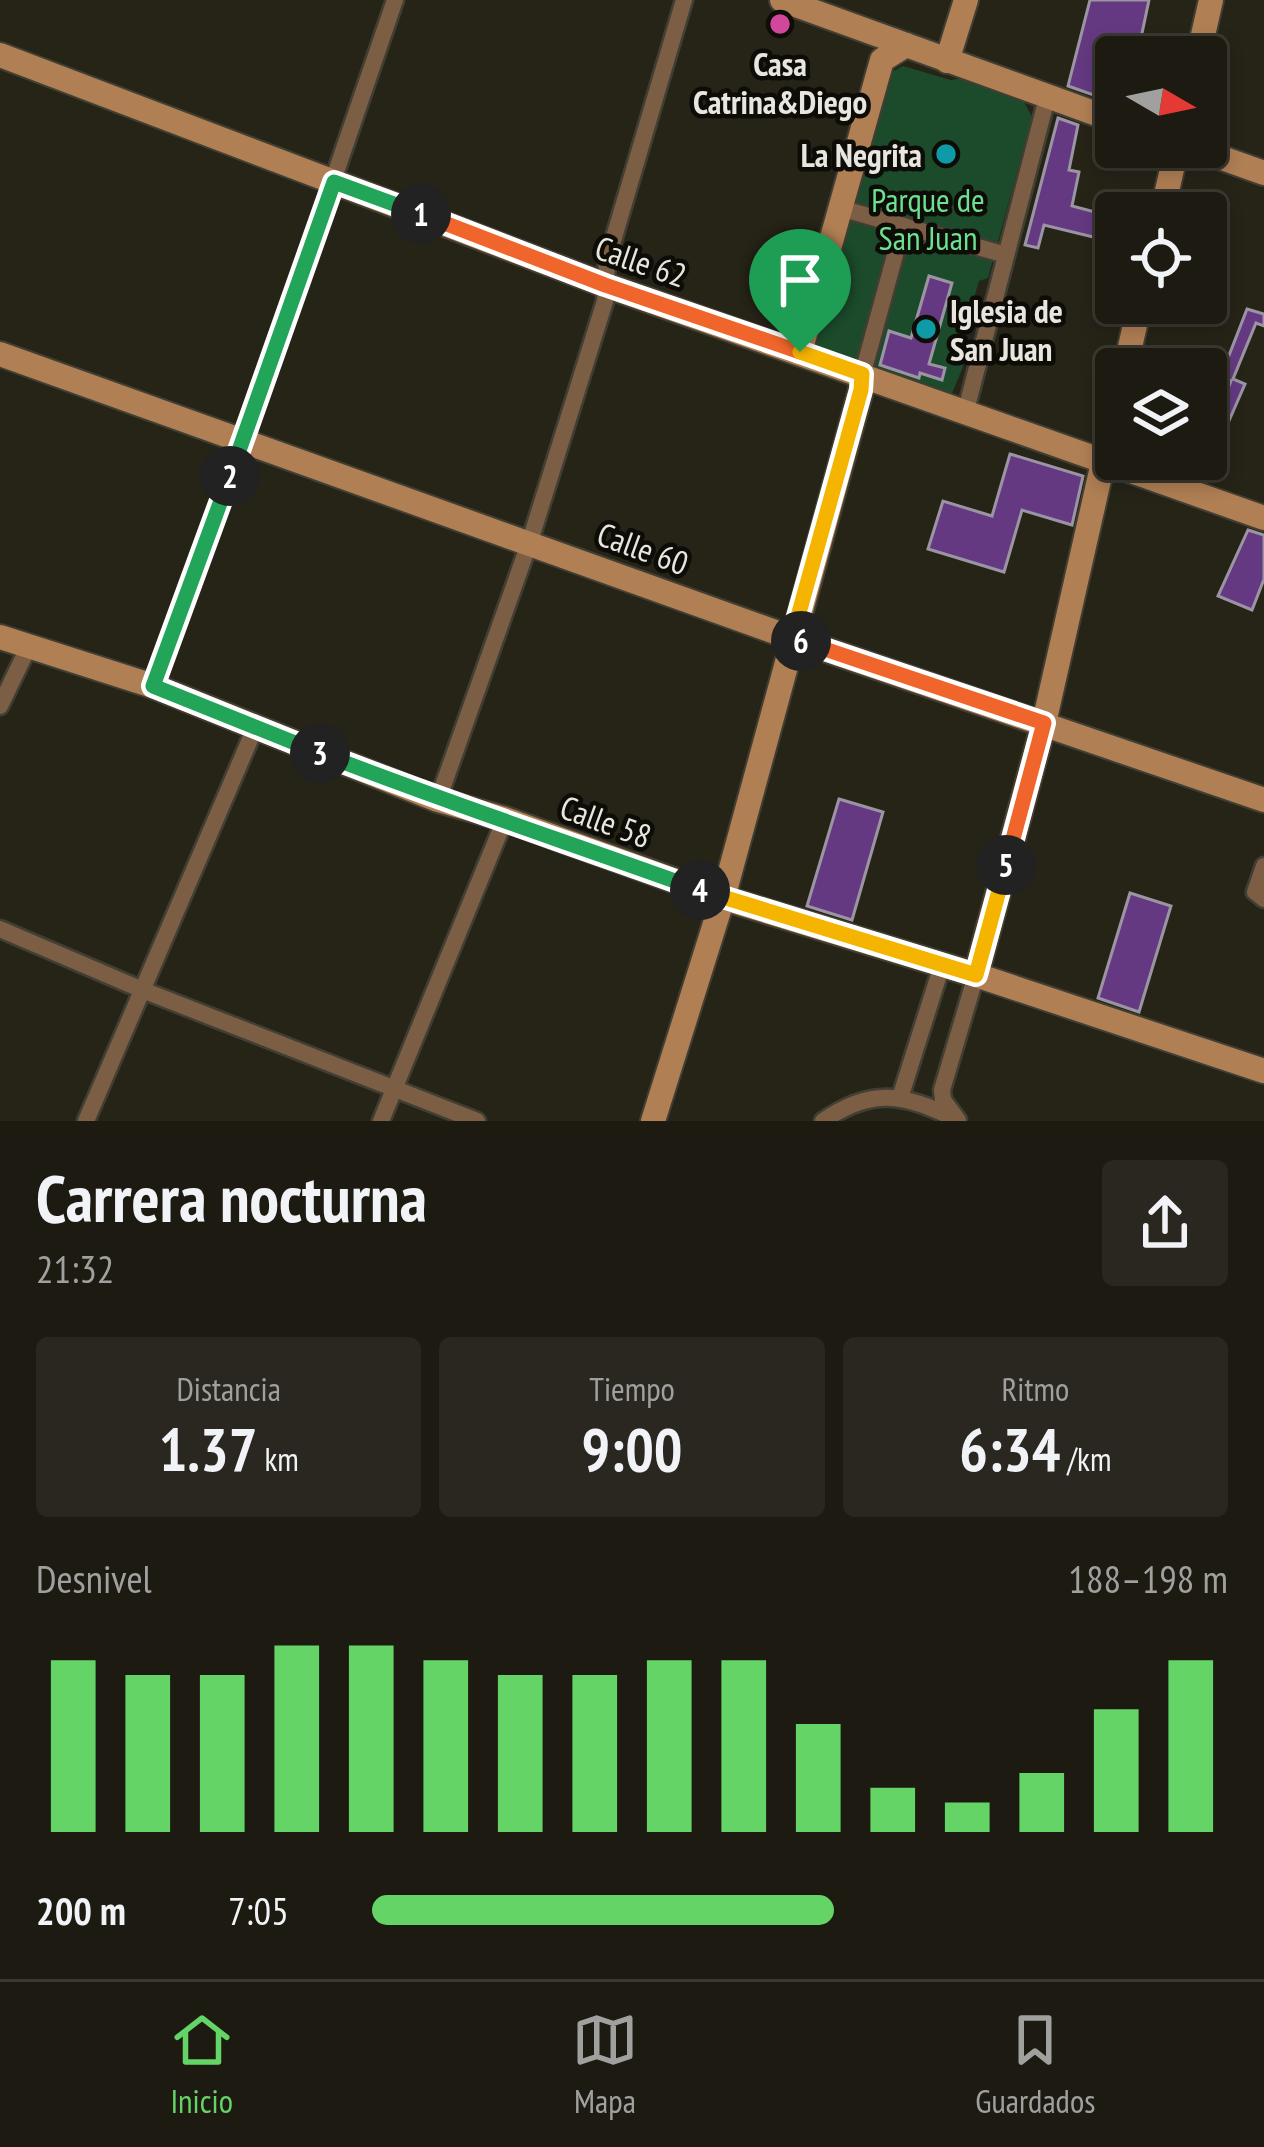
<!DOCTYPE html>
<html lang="es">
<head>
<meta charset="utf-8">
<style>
  body { margin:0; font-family:"PT Sans Narrow",sans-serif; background:#29271f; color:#f1f3f6; height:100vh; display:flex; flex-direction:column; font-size:45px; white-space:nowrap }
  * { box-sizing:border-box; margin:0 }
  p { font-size:39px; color:#a0a19f }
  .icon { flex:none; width:66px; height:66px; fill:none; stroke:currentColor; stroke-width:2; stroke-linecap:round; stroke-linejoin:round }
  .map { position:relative; height:1121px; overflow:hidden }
  .panel { display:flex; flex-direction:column; background:#1c1a11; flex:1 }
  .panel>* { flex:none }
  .needle { width:78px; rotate:99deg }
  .controls { position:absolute; left:1095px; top:36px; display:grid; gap:24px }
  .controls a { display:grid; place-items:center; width:132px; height:132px; border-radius:12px; background:#1c1a11; box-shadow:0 6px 18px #0003,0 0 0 3px #3a3831; font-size:60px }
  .pin { position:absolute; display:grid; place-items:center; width:102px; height:102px; color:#fff; margin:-123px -51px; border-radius:50% 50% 50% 0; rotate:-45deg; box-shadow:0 0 12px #0007 }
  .pin .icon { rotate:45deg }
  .km { position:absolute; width:60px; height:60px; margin:-30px; border-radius:50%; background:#222; color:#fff; font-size:33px; line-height:60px; text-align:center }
  .round { display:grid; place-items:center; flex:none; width:126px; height:126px; border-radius:12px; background:#29271f }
  .headline { display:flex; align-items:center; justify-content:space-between; height:204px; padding:0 36px }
  h1 { font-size:66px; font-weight:700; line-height:90px }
  .stats { display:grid; grid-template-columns:repeat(3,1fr); gap:18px; height:204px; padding:12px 36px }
  .stats div { display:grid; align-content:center; border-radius:12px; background:#29271f; text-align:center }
  .stats b { font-size:60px; font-weight:700 }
  .stats small { font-size:33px; font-weight:400 }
  .stats p { font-size:33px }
  .chart { height:336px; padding:24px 36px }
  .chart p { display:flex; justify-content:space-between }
  .chart svg { width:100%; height:216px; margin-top:12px; stroke:#64d467; stroke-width:6 }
  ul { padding:0 36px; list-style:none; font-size:39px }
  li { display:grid; grid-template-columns:192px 144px 1fr; align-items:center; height:90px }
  li i { height:30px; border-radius:15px; background:#64d467 }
  .tabs { display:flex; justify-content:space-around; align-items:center; height:168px; border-top:3px solid #3a3831; background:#1c1a11; font-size:33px; color:#a0a19f }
  .tabs a { display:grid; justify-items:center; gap:6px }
  .tabs .on { color:#64d467 }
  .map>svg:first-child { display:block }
  .green { fill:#1b4b2b }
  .building { fill:#643982; stroke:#9b94a2; stroke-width:3 }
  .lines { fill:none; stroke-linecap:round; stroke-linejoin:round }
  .street-casing { stroke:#413e33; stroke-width:21 }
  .secondary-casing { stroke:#413e33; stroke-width:28 }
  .street { stroke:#7c5e44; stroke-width:16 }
  .secondary { stroke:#b07f54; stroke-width:24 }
  .split-1-casing { stroke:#fff; stroke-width:24 }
  .split-2-casing { stroke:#fff; stroke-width:24 }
  .split-3-casing { stroke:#fff; stroke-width:24 }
  .split-4-casing { stroke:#fff; stroke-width:24 }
  .split-5-casing { stroke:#fff; stroke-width:24 }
  .split-6-casing { stroke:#fff; stroke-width:24 }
  .split-7-casing { stroke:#fff; stroke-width:24 }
  .split-1 { stroke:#f0652b; stroke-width:15 }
  .split-2 { stroke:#22a559; stroke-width:15 }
  .split-3 { stroke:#22a559; stroke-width:15 }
  .split-4 { stroke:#22a559; stroke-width:15 }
  .split-5 { stroke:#f5b400; stroke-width:15 }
  .split-6 { stroke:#f0652b; stroke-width:15 }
  .split-7 { stroke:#f5b400; stroke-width:15 }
  .hotel-dot { fill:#d1479c; stroke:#0e0c07; stroke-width:4.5 }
  .culture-dot { fill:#0f9aa8; stroke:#0e0c07; stroke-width:4.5 }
  .labels { text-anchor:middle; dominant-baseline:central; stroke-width:9; stroke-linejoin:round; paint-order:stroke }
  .poi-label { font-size:33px; font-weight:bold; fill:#e8e6de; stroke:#0e0c07 }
  .park-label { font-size:33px; fill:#6de091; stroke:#0e0c07 }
  .street-label { font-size:33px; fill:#e8e6de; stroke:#0e0c07 }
</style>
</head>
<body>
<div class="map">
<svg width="1264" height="1121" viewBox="0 0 1264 1121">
  <rect width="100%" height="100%" fill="#262317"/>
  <!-- green -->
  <polygon class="green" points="903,66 951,80 962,78 1022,98 1032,117 988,278 979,281 958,354 963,367 950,398 820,351 815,344 890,73"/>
  <!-- building -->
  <g class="building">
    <polygon points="1090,0 1149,0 1137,57 1107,59 1101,83 1116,86 1116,103 1068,86"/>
    <polygon points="1058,118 1078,125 1069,170 1079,172 1072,206 1099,213 1093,237 1044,225 1038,248 1025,245"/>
    <polygon points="929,276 952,283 929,364 945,368 942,380 920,373 919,378 880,365 889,331 911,338"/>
    <polygon points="1247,309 1264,314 1264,326 1256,323 1233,379 1245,384 1218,446 1208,441 1231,381 1221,376"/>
    <polygon points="1010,454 1083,476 1072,525 1022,510 1004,572 928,549 943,501 992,516"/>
    <polygon points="1248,530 1264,535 1264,579 1252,610 1218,596"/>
    <polygon points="839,799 883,812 852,920 807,906"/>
    <polygon points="1130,893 1171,906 1139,1012 1098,998"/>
  </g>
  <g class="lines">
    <!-- street casing -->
    <g class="street-casing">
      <g id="street">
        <polyline points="840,208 1006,255"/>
        <polyline points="865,365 903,226"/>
        <polyline points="965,414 1047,98"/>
        <polyline points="153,686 243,443 395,0"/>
        <polyline points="0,706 28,648"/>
        <polyline points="438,800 530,541 605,301 607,261 684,0"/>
        <polyline points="1264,866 1255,892 1264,899"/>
        <polyline points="0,929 145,991 477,1121"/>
        <polyline points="900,1098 942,965"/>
        <polyline points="958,1120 943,1100 942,1090 976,975"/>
        <polyline points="86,1121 255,728"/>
        <polyline points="381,1121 505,819"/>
        <path d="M823,1121c49,-34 80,-27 131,-3"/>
      </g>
    </g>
    <!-- secondary casing -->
    <g class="secondary-casing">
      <g id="secondary">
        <polyline points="782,0 1116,121"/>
        <polyline points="0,55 605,285 1264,518"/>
        <polyline points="1198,57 1211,0"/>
        <polyline points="947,61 966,0"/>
        <polyline points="1191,147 1264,173"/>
        <polyline points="1162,213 1177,147"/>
        <polyline points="800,352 882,60 906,45"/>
        <polyline points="0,354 792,638 1264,800"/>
        <polyline points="1125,369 1140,303"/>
        <polyline points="0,637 153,686 438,800 505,819 723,898 976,975 1264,1071"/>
        <polyline points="976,975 1044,723 1116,405"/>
        <polyline points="653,1121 723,898 861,390 862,374"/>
      </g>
    </g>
    <!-- street -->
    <use href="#street" class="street"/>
    <!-- secondary -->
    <use href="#secondary" class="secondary"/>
  </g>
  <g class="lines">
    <!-- split-1 casing -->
    <g class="split-1-casing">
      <polyline id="split-1" points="421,214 605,285 800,352"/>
    </g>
    <!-- split-2 casing -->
    <g class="split-2-casing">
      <polyline id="split-2" points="230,476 334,182 421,214"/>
    </g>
    <!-- split-3 casing -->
    <g class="split-3-casing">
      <polyline id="split-3" points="230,476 153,686 320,753"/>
    </g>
    <!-- split-4 casing -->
    <g class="split-4-casing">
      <path id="split-4" d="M320,753c125,49 253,91 380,137"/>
    </g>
    <!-- split-5 casing -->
    <g class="split-5-casing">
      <polyline id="split-5" points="700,890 976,975 1006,865"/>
    </g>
    <!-- split-6 casing -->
    <g class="split-6-casing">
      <polyline id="split-6" points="801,641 1044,723 1006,865"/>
    </g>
    <!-- split-7 casing -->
    <g class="split-7-casing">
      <polyline id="split-7" points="800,352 862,374 861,390 792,638 801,641"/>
    </g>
    <!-- split-1 -->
    <use href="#split-1" class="split-1"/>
    <!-- split-2 -->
    <use href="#split-2" class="split-2"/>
    <!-- split-3 -->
    <use href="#split-3" class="split-3"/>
    <!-- split-4 -->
    <use href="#split-4" class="split-4"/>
    <!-- split-5 -->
    <use href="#split-5" class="split-5"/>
    <!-- split-6 -->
    <use href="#split-6" class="split-6"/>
    <!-- split-7 -->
    <use href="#split-7" class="split-7"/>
  </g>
  <!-- markers -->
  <circle class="hotel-dot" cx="780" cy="24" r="12"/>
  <g class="culture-dot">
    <circle cx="946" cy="154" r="12"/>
    <circle cx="926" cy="329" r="12"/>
  </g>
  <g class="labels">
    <!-- poi labels -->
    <g class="poi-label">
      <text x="780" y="63">Casa<tspan x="780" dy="38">Catrina&amp;Diego</tspan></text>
      <text x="922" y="154" text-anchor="end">La Negrita</text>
      <text x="950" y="310" text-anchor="start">Iglesia de<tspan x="950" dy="38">San Juan</tspan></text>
    </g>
    <!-- park labels -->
    <g class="park-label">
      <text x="928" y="199">Parque de<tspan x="928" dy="38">San Juan</tspan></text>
    </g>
    <!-- street labels -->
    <g class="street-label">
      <text transform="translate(641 261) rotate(19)">Calle 62</text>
      <text transform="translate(643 548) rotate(20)">Calle 60</text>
      <text transform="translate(606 821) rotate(20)">Calle 58</text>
    </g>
  </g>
</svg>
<div class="controls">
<a><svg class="needle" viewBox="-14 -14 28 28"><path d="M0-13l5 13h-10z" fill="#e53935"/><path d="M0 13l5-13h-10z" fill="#a0a19f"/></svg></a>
<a><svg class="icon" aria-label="locate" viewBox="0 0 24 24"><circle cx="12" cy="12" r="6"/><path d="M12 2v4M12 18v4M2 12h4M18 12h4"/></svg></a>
<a><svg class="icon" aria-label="layers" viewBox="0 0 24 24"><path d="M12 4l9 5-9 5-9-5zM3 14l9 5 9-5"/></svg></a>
</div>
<div class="pin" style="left:800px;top:352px;background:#1e9e55"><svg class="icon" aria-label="arrive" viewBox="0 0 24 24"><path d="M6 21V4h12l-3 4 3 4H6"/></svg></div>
<b class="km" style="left:421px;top:214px">1</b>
<b class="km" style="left:230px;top:476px">2</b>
<b class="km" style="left:320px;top:753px">3</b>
<b class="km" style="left:700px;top:890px">4</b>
<b class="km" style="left:1006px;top:865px">5</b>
<b class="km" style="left:801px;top:641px">6</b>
</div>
<section class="panel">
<div class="headline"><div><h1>Carrera nocturna</h1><p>21:32</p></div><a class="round"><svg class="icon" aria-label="share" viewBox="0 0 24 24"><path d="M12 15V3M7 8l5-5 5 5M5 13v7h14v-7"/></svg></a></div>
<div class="stats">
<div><p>Distancia</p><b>1.37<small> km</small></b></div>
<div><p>Tiempo</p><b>9:00</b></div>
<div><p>Ritmo</p><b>6:34<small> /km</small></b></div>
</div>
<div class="chart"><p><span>Desnivel</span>188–198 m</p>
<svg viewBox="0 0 160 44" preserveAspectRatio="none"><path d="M5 44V9M15 44V12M25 44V12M35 44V6M45 44V6M55 44V9M65 44V12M75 44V12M85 44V9M95 44V9M105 44V22M115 44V35M125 44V38M135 44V32M145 44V19M155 44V9"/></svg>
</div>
<ul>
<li><b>200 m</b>7:05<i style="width:54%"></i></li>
</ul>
</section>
<nav class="tabs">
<a class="on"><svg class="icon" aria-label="home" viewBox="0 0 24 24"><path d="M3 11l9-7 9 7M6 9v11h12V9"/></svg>Inicio</a>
<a><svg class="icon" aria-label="map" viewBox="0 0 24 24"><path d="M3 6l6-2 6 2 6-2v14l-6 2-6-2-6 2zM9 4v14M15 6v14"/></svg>Mapa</a>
<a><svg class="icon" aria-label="saved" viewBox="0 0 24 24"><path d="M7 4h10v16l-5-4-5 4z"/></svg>Guardados</a>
</nav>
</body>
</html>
